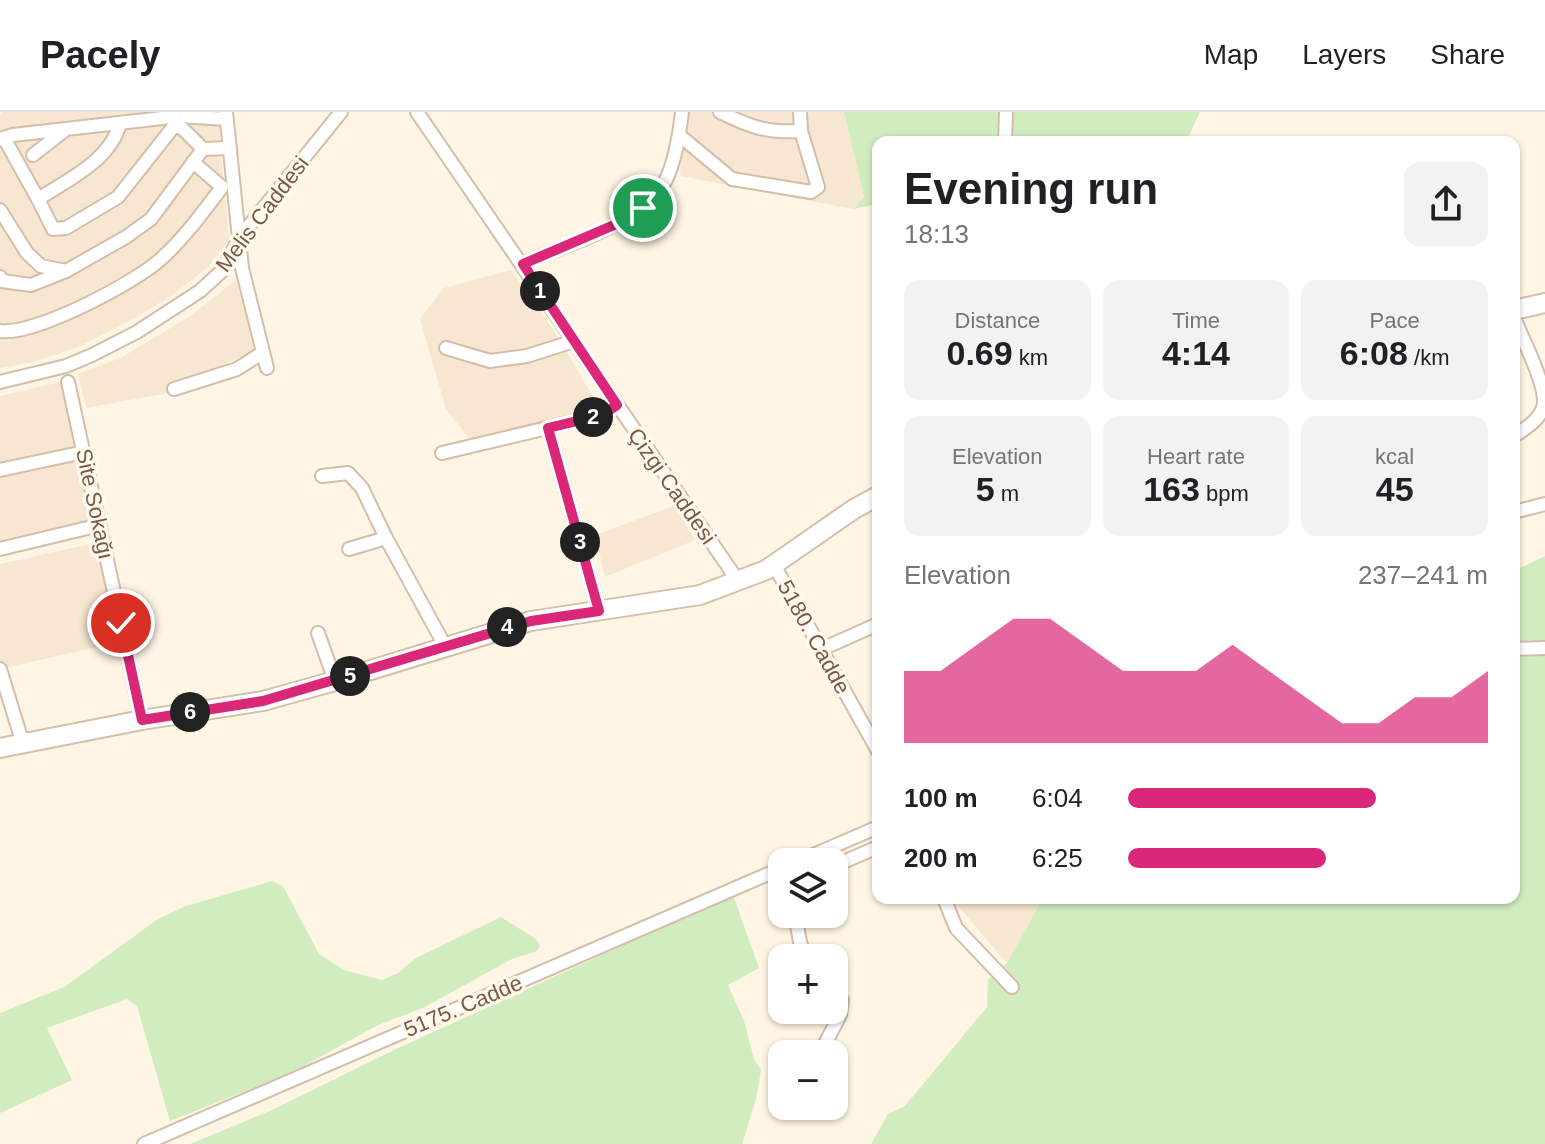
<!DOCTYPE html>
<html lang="en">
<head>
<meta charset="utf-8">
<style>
  body { margin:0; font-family:Helvetica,sans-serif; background:#f2f2f2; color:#202124; height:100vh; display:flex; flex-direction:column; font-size:30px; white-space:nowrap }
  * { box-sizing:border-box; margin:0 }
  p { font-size:26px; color:#757577 }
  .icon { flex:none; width:44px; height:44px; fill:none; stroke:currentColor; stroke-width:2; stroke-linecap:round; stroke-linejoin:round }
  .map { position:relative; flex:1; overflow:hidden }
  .drawer { position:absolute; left:872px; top:24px; width:648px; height:768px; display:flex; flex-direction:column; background:#fff; border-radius:16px; box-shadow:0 2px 6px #0004 }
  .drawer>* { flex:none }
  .fabs { position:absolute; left:768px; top:736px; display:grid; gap:16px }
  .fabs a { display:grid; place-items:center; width:80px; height:80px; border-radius:16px; background:#fff; box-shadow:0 2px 6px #0004; font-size:40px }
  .pin { position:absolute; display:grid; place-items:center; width:68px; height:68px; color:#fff; margin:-34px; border:4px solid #fff; border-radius:50%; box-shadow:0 2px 8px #0007 }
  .km { position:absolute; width:40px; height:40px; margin:-20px; border-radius:50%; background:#222; color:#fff; font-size:22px; line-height:40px; text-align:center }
  .round { display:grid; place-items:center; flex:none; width:84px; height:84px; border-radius:16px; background:#f2f2f2 }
  .head { display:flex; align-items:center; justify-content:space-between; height:136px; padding:0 32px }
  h1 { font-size:44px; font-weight:600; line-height:60px }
  .metrics { display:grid; grid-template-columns:repeat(3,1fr); gap:12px; height:136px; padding:8px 32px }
  .metrics div { display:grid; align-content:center; border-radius:16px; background:#f2f2f2; text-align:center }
  .metrics b { font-size:34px; font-weight:600 }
  .metrics small { font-size:22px; font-weight:400 }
  .metrics p { font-size:22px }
  .chart { height:224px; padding:16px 32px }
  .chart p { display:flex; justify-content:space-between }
  .chart svg { width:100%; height:144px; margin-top:8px; fill:#db2777; opacity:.7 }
  ul { padding:0 32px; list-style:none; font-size:26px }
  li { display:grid; grid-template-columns:128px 96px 1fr; align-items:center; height:60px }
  li i { height:20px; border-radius:10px; background:#db2777 }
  header { display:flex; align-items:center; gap:48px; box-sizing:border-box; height:112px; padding:0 40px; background:#fff; border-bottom:2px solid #e0e0e0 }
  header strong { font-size:38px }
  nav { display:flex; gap:44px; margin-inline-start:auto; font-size:28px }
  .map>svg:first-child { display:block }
  .residential { fill:#f7e7d1 }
  .green { fill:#d1edc0 }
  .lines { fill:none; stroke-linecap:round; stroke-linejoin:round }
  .street-casing { stroke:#d3beab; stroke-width:16 }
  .secondary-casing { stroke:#d6bea8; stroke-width:22 }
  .street { stroke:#fff; stroke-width:12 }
  .secondary { stroke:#fff; stroke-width:18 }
  .route-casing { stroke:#fff; stroke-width:16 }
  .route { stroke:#db2777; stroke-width:10 }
  .labels { text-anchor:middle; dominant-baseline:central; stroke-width:7; stroke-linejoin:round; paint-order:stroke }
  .street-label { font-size:22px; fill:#795a47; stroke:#fff8ec }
</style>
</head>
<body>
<header>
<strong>Pacely</strong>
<nav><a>Map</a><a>Layers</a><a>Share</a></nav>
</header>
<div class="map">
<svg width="1545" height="1032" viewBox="0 0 1545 1032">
  <rect width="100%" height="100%" fill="#fef5e4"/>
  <!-- residential -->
  <g class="residential">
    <polygon points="2,0 217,0 229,128 208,155 174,182 135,206 78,235 33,250 0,256 0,2"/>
    <polygon points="684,0 844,0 864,85 853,97 680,64"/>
    <polygon points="511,158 556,222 598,293 475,334 446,297 420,207 444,176"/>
    <polygon points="236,168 256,236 173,280 86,296 78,262 120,246 189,205"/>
    <polygon points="60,270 92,410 0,432 0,284"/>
    <polygon points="674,394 695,428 605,465 595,423"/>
    <polygon points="95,431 119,530 0,557 0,452"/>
    <polygon points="951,786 1043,786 1007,851"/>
  </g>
  <!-- green -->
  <g class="green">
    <polygon points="844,0 1200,0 1186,30 878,30 878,92 853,97 864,85"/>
    <polygon points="1545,444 1545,1032 871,1032 888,1002 905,994 987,895 988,868 1007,851 1043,786 1514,786 1514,459"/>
    <polygon points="272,769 283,774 319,842 344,858 382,868 398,861 416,846 501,805 536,827 540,834 537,839 512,847 423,896 378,913 293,960 170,1009 137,894 127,887 47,916 72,968 0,1001 0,901 64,875 158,807 186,794"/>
    <polygon points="733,783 759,856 728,873 744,909 754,947 761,958 756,987 742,1032 190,1032 272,998 396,937"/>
  </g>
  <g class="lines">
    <!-- street casing -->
    <g class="street-casing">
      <g id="street">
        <polyline points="226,0 242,156 267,256"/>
        <polyline points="417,0 738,469"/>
        <path d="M720,0c30,15 47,21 81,19"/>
        <path d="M120,11c-9,37 -52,57 -82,76l15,30 13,-1 52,-31 56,-71 8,2 21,21"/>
        <polyline points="679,23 732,67 811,80 818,75 801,19 800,0"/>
        <polyline points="4,26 38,87"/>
        <polyline points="0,27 13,23 180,4 226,7"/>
        <polyline points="1005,30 1006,0"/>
        <polyline points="33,43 65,18"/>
        <polyline points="0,98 27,141 41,154 66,159"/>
        <path d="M523,152c44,-21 112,-37 140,-79 11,-17 17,-53 19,-73"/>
        <polyline points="0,165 2,169 31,173 66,159 126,125 151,107 203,37 230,36"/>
        <path d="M1514,205c8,22 31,64 30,86 -2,16 -18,25 -30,33"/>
        <path d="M0,219c34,5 137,-49 162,-73 23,-21 41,-46 60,-71l-29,-25"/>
        <polyline points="446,236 490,249 527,244 574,229"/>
        <polyline points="0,270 66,254 92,243 137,220 200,179 223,158 240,125 341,0"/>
        <polyline points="68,270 142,608"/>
        <polyline points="174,277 237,257 262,241"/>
        <polyline points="548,316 599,499"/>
        <polyline points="442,341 602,303 617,293"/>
        <polyline points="0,358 84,340"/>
        <polyline points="322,364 348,361 362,376 386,426"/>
        <polyline points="1514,400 1545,392"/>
        <polyline points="0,437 100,413"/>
        <polyline points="349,437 386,426 445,534"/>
        <polyline points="774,453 878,639"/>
        <polyline points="318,521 335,569"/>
        <polyline points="822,537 878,512"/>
        <polyline points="1514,537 1545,536"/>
        <polyline points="0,557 23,632"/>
        <polyline points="797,750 878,715"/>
        <polyline points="834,754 878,735"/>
        <polyline points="944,786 956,816 1012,875"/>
        <polyline points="795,802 800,830 806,846"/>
        <polyline points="825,932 840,903 842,888 834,879"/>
        <polyline points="144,1032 782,756"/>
      </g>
    </g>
    <!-- secondary casing -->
    <g class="secondary-casing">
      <g id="secondary">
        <polyline points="1514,198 1545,191"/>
        <polyline points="0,636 142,608 263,589 335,569 531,509 700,483 766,458 854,397 878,384"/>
      </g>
    </g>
    <!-- street -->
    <use href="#street" class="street"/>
    <!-- secondary -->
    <use href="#secondary" class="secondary"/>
  </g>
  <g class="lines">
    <!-- route casing -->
    <g class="route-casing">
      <polyline id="route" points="121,511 142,608 263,589 531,509 599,499 548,316 602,303 617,293 523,152 614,113 643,96"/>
    </g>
    <!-- route -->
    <use href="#route" class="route"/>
  </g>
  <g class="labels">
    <!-- street labels -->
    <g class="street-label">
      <text transform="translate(262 102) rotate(-53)">Melis Caddesi</text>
      <text transform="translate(672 374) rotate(55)">Çizgi Caddesi</text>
      <text transform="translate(95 392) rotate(78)">Site Sokağı</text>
      <text transform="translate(814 525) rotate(61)">5180. Cadde</text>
      <text transform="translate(463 894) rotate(-23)">5175. Cadde</text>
    </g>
  </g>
</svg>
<div class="fabs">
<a><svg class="icon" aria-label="layers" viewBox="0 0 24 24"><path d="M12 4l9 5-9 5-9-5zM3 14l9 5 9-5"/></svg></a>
<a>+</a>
<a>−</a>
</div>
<div class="pin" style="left:643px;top:96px;background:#1e9e55"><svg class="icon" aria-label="arrive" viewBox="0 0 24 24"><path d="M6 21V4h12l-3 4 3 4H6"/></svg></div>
<div class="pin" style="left:121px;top:511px;background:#d93025"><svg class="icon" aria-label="check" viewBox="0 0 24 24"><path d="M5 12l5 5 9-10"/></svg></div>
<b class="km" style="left:540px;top:179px">1</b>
<b class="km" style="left:593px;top:305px">2</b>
<b class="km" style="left:580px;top:430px">3</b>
<b class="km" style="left:507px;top:515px">4</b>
<b class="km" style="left:350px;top:564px">5</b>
<b class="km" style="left:190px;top:600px">6</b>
<section class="drawer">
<div class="head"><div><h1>Evening run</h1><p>18:13</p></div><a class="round"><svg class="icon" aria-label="share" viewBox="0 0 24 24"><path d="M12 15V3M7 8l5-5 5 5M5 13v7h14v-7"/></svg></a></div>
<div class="metrics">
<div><p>Distance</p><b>0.69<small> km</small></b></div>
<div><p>Time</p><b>4:14</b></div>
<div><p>Pace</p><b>6:08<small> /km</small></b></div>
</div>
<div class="metrics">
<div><p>Elevation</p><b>5<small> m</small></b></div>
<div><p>Heart rate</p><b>163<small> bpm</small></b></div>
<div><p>kcal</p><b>45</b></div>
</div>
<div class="chart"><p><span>Elevation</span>237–241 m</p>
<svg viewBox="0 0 160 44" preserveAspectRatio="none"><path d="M0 44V22L10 22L20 14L30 6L40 6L50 14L60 22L70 22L80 22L90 14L100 22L110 30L120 38L130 38L140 30L150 30L160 22V44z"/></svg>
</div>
<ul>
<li><b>100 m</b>6:04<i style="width:69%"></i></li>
<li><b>200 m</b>6:25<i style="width:55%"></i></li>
</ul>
</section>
</div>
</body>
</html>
